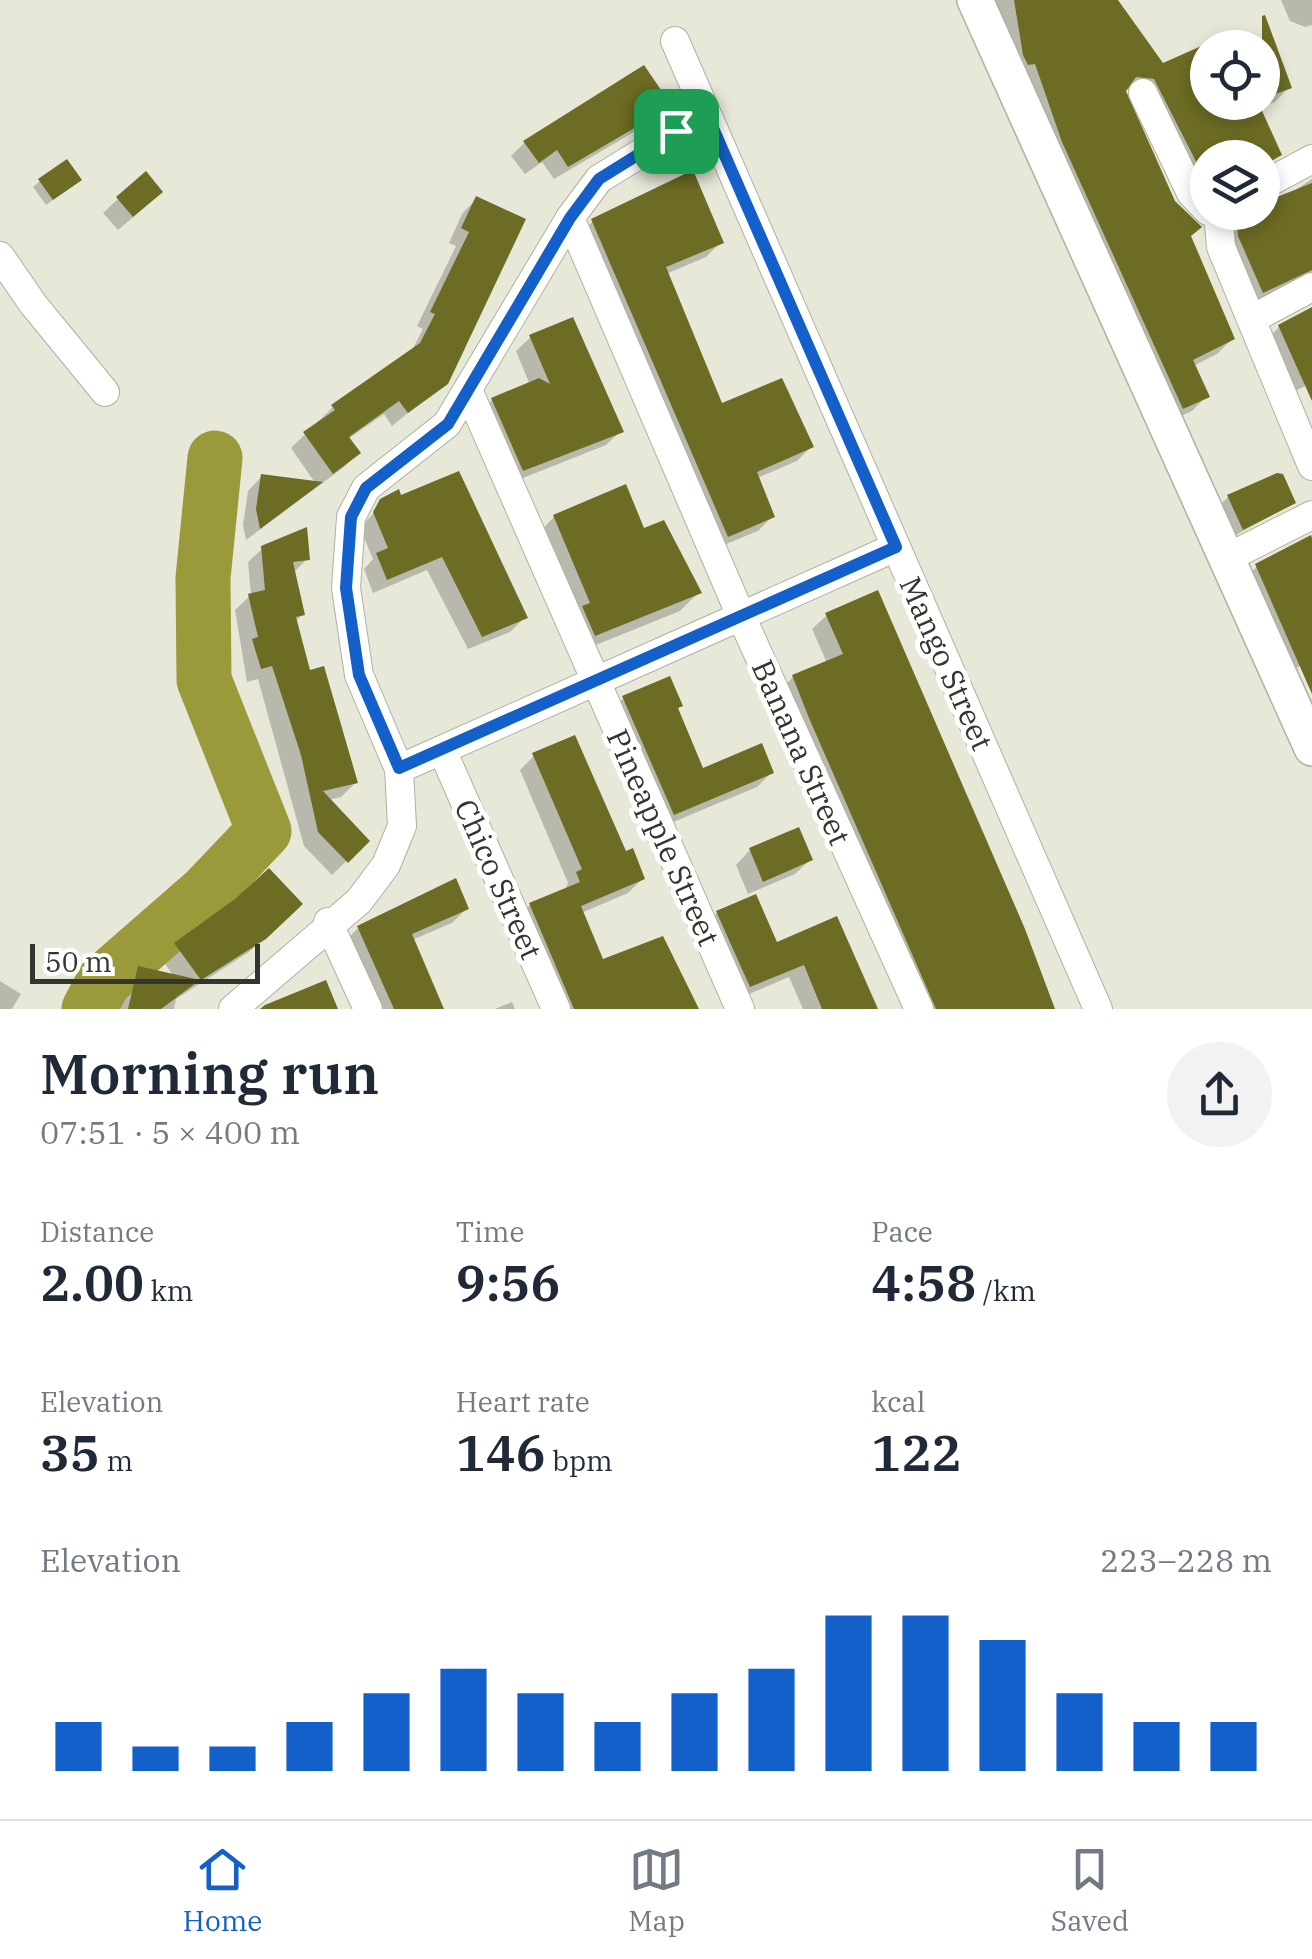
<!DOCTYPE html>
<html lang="en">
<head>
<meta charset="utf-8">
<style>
  body { margin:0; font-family:"IBM Plex Serif",serif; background:#f2f2f3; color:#1f2937; height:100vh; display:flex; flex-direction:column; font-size:38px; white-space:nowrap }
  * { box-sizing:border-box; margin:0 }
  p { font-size:32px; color:#747a83 }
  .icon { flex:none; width:55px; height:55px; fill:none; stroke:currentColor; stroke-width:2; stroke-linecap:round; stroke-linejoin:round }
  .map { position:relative; height:1009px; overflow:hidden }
  .sheet { display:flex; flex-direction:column; background:#fff; flex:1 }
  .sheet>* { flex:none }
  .fabs { position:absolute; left:1190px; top:30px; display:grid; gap:20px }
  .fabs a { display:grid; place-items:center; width:90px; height:90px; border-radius:50%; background:#fff; box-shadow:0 5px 15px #0003; font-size:50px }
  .scale { position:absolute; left:30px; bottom:25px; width:230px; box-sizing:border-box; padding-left:10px; border:5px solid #35352f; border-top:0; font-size:28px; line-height:35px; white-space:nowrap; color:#35352f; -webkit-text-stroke:8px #fff; paint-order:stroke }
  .pin { position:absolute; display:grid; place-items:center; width:85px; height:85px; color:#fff; margin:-42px; border-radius:20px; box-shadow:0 5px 15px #0006 }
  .round { display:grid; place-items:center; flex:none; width:105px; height:105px; border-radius:52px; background:#f2f2f3 }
  .summary { display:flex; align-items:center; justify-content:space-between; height:170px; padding:0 40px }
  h1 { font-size:55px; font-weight:600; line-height:75px }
  .figures { display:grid; grid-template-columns:repeat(3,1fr); gap:15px; height:170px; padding:10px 40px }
  .figures div { display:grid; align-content:center }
  .figures b { font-size:50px; font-weight:600 }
  .figures small { font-size:28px; font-weight:400 }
  .figures p { font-size:28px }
  .chart { height:280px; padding:20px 40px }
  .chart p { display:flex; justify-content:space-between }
  .chart svg { width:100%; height:180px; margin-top:10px; stroke:#1460ca; stroke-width:6 }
  .tab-bar { display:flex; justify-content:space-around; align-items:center; height:140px; border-top:2px solid #e0e1e3; background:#fff; font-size:28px; color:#747a83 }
  .tab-bar a { display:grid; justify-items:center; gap:5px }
  .tab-bar .active { color:#1460ca }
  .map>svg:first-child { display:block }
  .shadow { fill:#0003 }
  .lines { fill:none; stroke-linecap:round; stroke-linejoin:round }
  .river { stroke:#9a9a3b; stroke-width:55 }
  .building { fill:#6c6c24 }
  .minor-casing { stroke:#b0b0a1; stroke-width:30 }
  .tertiary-casing { stroke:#b0b0a1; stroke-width:38 }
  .minor { stroke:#fff; stroke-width:28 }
  .tertiary { stroke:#fff; stroke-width:35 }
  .route-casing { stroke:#fff; stroke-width:20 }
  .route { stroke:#1460ca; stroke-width:12 }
  .labels { text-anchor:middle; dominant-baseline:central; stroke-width:10; stroke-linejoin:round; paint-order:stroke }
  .street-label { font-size:30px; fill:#35352f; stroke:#fff }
</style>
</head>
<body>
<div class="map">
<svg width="1312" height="1009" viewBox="0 0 1312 1009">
  <rect width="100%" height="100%" fill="#e7e8d8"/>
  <!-- shadow -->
  <g class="shadow">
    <polygon points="996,0 1115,0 1162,66 1220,40 1223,48 1208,48 1208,102 1262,102 1262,57 1289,87 1275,102 1258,108 1279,155 1262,171 1262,158 1208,158 1208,209 1144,100 1125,88 1125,101 1232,339 1217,354 1193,366 1207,396 1192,411 1168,422 1013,79"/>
    <polygon points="1281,0 1312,0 1312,25 1305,27 1290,21"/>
    <polygon points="644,69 669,106 656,119 554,179 542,162 525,174 511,156 524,143"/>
    <polygon points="1312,179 1312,292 1248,306 1212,212 1262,212"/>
    <polygon points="40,181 72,186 46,205 33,187"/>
    <polygon points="118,199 146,206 118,230 103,213"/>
    <polygon points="476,199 446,382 392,426 384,414 348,439 358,453 344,467 246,540 243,525 248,491 262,476 316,484 291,448 333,407 411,352 423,329 417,326 456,246 449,243 462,214"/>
    <polygon points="592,222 721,242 706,257 666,274 721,406 811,447 797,461 757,478 772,517 758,531 714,549 578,236"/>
    <polygon points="1312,308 1312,383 1288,394 1265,342 1279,327"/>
    <polygon points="531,337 621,431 606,445 508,484 478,415 492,400 530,385 516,351"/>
    <polygon points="389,496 525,617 510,632 468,649 427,570 373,593 364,569 373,559 360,528"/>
    <polygon points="1228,497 1293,503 1236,535 1222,503"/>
    <polygon points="554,517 643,531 680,565 686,562 699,592 680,611 576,653 536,536"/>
    <polygon points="1312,540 1312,661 1286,672 1248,576 1259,564"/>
    <polygon points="263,548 307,559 293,573 303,614 295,622 309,673 355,783 341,797 328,800 367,841 332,875 304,846 258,679 247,682 235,610 251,595 248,562"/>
    <polygon points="827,615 1053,1009 915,1009 779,691 793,677 827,663 812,629"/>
    <polygon points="624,698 676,709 702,772 771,773 757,787 659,828 609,713"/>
    <polygon points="534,756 642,879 628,893 581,913 601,962 696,1009 554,1009 516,919 530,905 565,891 568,883 520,770"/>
    <polygon points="798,830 810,860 795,874 748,894 736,865 750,850"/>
    <polygon points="466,909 452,923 412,940 442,1009 373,1009 344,942 358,928"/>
    <polygon points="717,913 775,945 873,1009 803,1009 789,977 735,1000 703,927"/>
    <polygon points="285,918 249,952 176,999 174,1009 117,1009 124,983 139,969 174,977 162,959 176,945"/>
    <polygon points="0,981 21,994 12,1009 0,1009"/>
    <polygon points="512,1002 515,1009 495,1009"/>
  </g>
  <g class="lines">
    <!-- river -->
    <polyline class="river" points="89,1009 104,981 206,892 264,831 204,680 203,578 215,458"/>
  </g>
  <!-- building -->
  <g class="building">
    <polygon points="1014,0 1118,0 1163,63 1208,43 1208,102 1258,102 1282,155 1262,166 1262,158 1208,158 1208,185 1154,79 1136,77 1126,91 1175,201 1202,227 1191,236 1235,339 1193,360 1210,397 1183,409 1062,142 1035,64 1028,65 1023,55"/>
    <polygon points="1265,15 1292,88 1262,99 1262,16"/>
    <polygon points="644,65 672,106 568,167 557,150 539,163 523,141"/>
    <polygon points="67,159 82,180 53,200 38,179"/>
    <polygon points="693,170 724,243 666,267 722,403 782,378 814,447 757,472 775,517 728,537 591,219"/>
    <polygon points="146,171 163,192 133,217 116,197"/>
    <polygon points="1312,183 1312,270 1263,293 1238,236 1236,212 1262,212 1262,203"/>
    <polygon points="476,196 526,219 448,384 408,413 399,401 349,437 361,453 333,474 303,432 335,410 331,405 420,343 435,314 430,312 469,232 461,228"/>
    <polygon points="1312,307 1312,401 1278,325"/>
    <polygon points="573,317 624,432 523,471 491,398 539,378 550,384 529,335"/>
    <polygon points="459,471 528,618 482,637 442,557 387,580 376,553 388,548 373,512 380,499 399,489 401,495"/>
    <polygon points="1277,473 1283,474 1296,503 1243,530 1227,495"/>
    <polygon points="261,474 323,482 260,529 256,509"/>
    <polygon points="626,484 644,528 664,520 702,593 595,636 582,606 590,603 553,515"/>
    <polygon points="307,527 310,560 293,562 305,615 296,617 310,670 324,666 358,783 323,791 370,841 348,863 318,832 301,755 272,666 261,669 252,639 258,637 248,594 265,590 261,546"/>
    <polygon points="1311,535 1312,538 1312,694 1255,564"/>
    <polygon points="878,590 1025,929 1055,1009 936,1009 809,718 792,675 843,654 825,613"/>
    <polygon points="670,676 683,706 678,708 703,768 762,743 774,773 674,815 622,696"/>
    <polygon points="575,735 626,851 633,848 645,879 581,906 603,959 663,936 699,1009 574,1009 529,903 580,882 576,872 582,869 532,753"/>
    <polygon points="799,827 813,860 763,882 749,848"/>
    <polygon points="269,868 303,904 266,939 201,980 174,943 235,899"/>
    <polygon points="456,878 469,909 412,934 444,1009 394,1009 357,926"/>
    <polygon points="756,894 777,942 837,916 878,1009 822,1009 804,965 750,987 716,911"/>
    <polygon points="138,966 200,980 161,1009 128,1009"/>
    <polygon points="326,980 338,1009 260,1009 265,1005"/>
  </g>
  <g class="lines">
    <!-- minor casing -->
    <g class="minor-casing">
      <g id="minor">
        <polyline points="675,41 1098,1009"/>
        <polyline points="1143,93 1191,193 1208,211"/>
        <polyline points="1262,186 1312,159"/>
        <polyline points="1218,212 1221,247 1312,466"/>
        <polyline points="570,218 741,616 919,1009"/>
        <polyline points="0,256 33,304 105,392"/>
        <polyline points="1254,318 1312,287"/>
        <polyline points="468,390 740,1009"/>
        <polyline points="1229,557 1312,515"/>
        <polyline points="442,750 556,1009"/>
        <polyline points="399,769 896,547"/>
        <polyline points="328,922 368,1009"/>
        <polyline points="233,1009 359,901 386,865 402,826 399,769 359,675 346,588 351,517 366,488 447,424 570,218 599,179 677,131 709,119"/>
      </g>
    </g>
    <!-- tertiary casing -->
    <g class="tertiary-casing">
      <polyline id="tertiary" points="975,0 1312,748"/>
    </g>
    <!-- minor -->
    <use href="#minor" class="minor"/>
    <!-- tertiary -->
    <use href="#tertiary" class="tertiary"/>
  </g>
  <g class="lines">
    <!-- route casing -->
    <g class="route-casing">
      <polygon id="route" points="709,119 896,547 399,768 359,675 346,588 351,517 366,488 448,424 570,218 599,179 676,131"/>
    </g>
    <!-- route -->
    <use href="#route" class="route"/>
  </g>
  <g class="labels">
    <!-- street labels -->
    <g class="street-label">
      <text transform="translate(947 663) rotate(66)">Mango Street</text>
      <text transform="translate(802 752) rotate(66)">Banana Street</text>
      <text transform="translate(664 837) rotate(66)">Pineapple Street</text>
      <text transform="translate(499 879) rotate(66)">Chico Street</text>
    </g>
  </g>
</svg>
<div class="fabs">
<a><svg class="icon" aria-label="locate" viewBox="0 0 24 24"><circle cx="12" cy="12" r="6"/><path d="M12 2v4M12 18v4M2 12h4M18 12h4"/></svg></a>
<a><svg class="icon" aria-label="layers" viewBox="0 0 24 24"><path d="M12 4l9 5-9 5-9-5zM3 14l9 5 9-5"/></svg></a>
</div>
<div class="scale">50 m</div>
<div class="pin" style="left:676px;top:131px;background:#1e9e55"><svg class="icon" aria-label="arrive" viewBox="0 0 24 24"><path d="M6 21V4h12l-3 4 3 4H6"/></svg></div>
</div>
<section class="sheet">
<div class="summary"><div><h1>Morning run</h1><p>07:51 · 5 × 400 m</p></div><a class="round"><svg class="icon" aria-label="share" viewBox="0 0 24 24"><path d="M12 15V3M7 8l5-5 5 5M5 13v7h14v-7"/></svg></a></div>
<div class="figures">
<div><p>Distance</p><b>2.00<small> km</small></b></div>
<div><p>Time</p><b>9:56</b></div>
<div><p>Pace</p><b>4:58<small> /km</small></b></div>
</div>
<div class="figures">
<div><p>Elevation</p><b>35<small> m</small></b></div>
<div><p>Heart rate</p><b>146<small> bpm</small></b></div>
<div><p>kcal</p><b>122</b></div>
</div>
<div class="chart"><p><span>Elevation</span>223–228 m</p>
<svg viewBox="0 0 160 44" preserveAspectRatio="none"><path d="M5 44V32M15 44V38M25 44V38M35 44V32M45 44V25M55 44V19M65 44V25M75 44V32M85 44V25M95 44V19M105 44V6M115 44V6M125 44V12M135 44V25M145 44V32M155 44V32"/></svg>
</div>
</section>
<nav class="tab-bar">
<a class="active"><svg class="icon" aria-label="home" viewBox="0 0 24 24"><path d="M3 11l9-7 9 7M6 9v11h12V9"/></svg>Home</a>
<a><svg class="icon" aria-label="map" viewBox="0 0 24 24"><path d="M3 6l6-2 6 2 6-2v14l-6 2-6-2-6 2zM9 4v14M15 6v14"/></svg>Map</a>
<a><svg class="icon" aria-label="saved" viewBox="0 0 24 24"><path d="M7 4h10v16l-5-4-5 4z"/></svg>Saved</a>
</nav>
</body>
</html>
